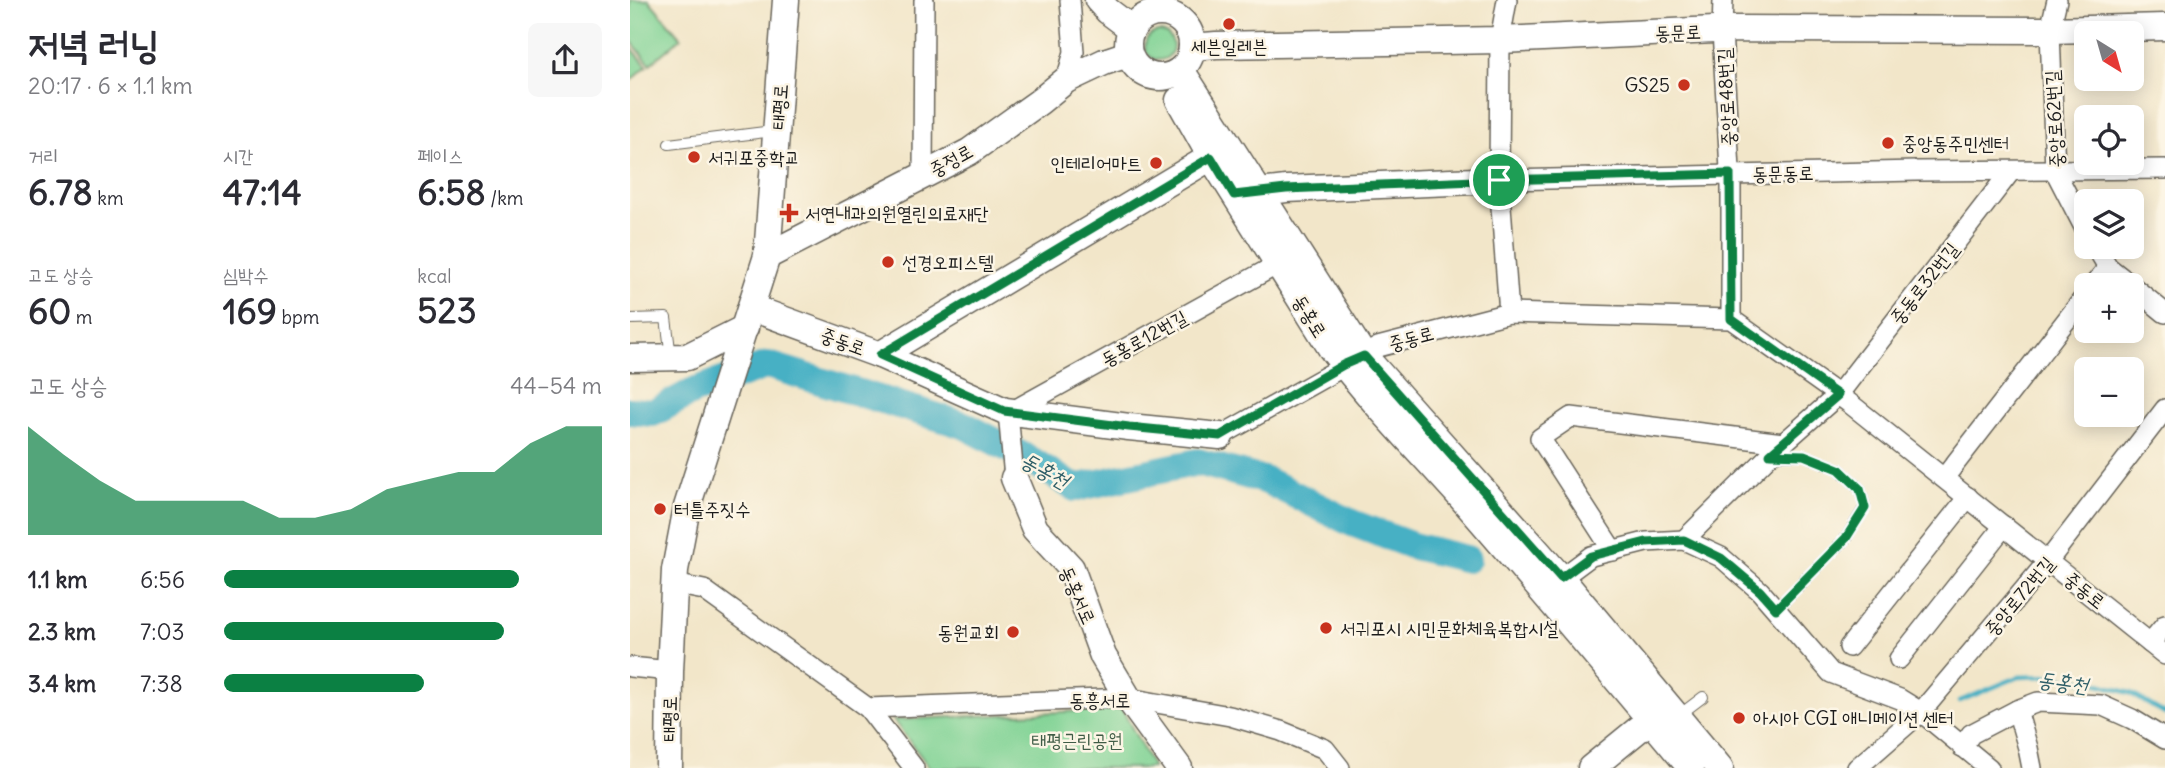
<!DOCTYPE html>
<html lang="ko">
<head>
<meta charset="utf-8">
<style>
  body { margin:0; font-family:Delius,"Poor Story",sans-serif; background:#f7f7f7; color:#2b2b33; height:100vh; display:flex; flex-direction:column; font-size:26px; white-space:nowrap }
  * { box-sizing:border-box; margin:0 }
  p { font-size:23px; color:#7c7c81 }
  .icon { flex:none; width:38px; height:38px; fill:none; stroke:currentColor; stroke-width:2; stroke-linecap:round; stroke-linejoin:round }
  .map { position:relative; flex:1; overflow:hidden }
  .sheet { display:flex; flex-direction:column; background:#fff; width:630px }
  .sheet>* { flex:none }
  .needle { width:46px; rotate:143deg }
  .fabs { position:absolute; left:1444px; top:21px; display:grid; gap:14px }
  .fabs a { display:grid; place-items:center; width:70px; height:70px; border-radius:10px; background:#fff; box-shadow:0 4px 18px #0003; font-size:35px }
  .pin { position:absolute; display:grid; place-items:center; width:60px; height:60px; color:#fff; margin:-30px; border:4px solid #fff; border-radius:50%; box-shadow:0 2px 7px #0007 }
  .round { display:grid; place-items:center; flex:none; width:74px; height:74px; border-radius:10px; background:#f7f7f7 }
  .headline { display:flex; align-items:center; justify-content:space-between; height:119px; padding:0 28px }
  h1 { font-size:38px; font-weight:800; line-height:52px }
  .metrics { display:grid; grid-template-columns:repeat(3,1fr); gap:10px; height:119px; padding:7px 28px }
  .metrics div { display:grid; align-content:center }
  .metrics b { font-size:35px; font-weight:800 }
  .metrics small { font-size:19px; font-weight:400 }
  .metrics p { font-size:19px }
  .chart { height:196px; padding:14px 28px }
  .chart p { display:flex; justify-content:space-between }
  .chart svg { width:100%; height:126px; margin-top:7px; fill:#0b8043; opacity:.7 }
  ul { padding:0 28px; list-style:none; font-size:23px }
  li { display:grid; grid-template-columns:112px 84px 1fr; align-items:center; height:52px }
  li i { height:18px; border-radius:9px; background:#0b8043 }
  main { display:flex; flex:1; min-height:0 }
  .map>svg:first-child { display:block }
  .green { fill:#81d395; stroke:#4e7858; stroke-width:2 }
  .lines { fill:none; stroke-linecap:round; stroke-linejoin:round }
  .stream { stroke:#46b0c4; stroke-width:4.5 }
  .river { stroke:#46b0c4; stroke-width:28 }
  .lane-casing { stroke:#676359; stroke-width:12 }
  .street-casing { stroke:#676359; stroke-width:22 }
  .secondary-casing { stroke:#676359; stroke-width:29 }
  .lane { stroke:#fff; stroke-width:10 }
  .street { stroke:#fff; stroke-width:19 }
  .secondary { stroke:#fff; stroke-width:26 }
  .route-casing { stroke:#fff; stroke-width:14 }
  .route { stroke:#0b8043; stroke-width:9 }
  .poi-dot { fill:#c8321e; stroke:#fcf5e5; stroke-width:2.5 }
  .labels { text-anchor:middle; dominant-baseline:central; stroke-width:5; stroke-linejoin:round; paint-order:stroke }
  .street-label { font-size:19px; fill:#1c1c1c; stroke:#fcf5e5 }
  .poi-label { font-size:19px; fill:#1c1c1c; stroke:#fcf5e5; text-anchor:start }
  .park-label { font-size:19px; fill:#3f5c46; stroke:#fcf5e5 }
  .water-label { font-size:21px; font-style:italic; fill:#2f5f68; stroke:#fcf5e5 }
</style>
</head>
<body>
<main>
<section class="sheet">
<div class="headline"><div><h1>저녁 러닝</h1><p>20:17 · 6 × 1.1 km</p></div><a class="round"><svg class="icon" aria-label="share" viewBox="0 0 24 24"><path d="M12 15V3M7 8l5-5 5 5M5 13v7h14v-7"/></svg></a></div>
<div class="metrics">
<div><p>거리</p><b>6.78<small> km</small></b></div>
<div><p>시간</p><b>47:14</b></div>
<div><p>페이스</p><b>6:58<small> /km</small></b></div>
</div>
<div class="metrics">
<div><p>고도 상승</p><b>60<small> m</small></b></div>
<div><p>심박수</p><b>169<small> bpm</small></b></div>
<div><p>kcal</p><b>523</b></div>
</div>
<div class="chart"><p><span>고도 상승</span>44–54 m</p>
<svg viewBox="0 0 160 44" preserveAspectRatio="none"><path d="M0 44V6L10 16L20 25L30 32L40 32L50 32L60 32L70 38L80 38L90 35L100 28L110 25L120 22L130 22L140 12L150 6L160 6V44z"/></svg>
</div>
<ul>
<li><b>1.1 km</b>6:56<i style="width:78%"></i></li>
<li><b>2.3 km</b>7:03<i style="width:74%"></i></li>
<li><b>3.4 km</b>7:38<i style="width:53%"></i></li>
</ul>
</section>
<div class="map">
<svg width="1535" height="768" viewBox="0 0 1535 768">
  <rect width="100%" height="100%" fill="#fcf5e5"/>
  <filter id="ink" filterUnits="userSpaceOnUse"><feTurbulence type="fractalNoise" baseFrequency=".0143" numOctaves="2"/><feDisplacementMap in="SourceGraphic" scale="14" xChannelSelector="R" yChannelSelector="G"/><feConvolveMatrix kernelMatrix="1 2 1 2 8 2 1 2 1" color-interpolation-filters="sRGB"/></filter>
  <filter id="wash" filterUnits="userSpaceOnUse"><feTurbulence type="fractalNoise" baseFrequency=".00686" numOctaves="4" result="noise"/><feDisplacementMap in="SourceGraphic" scale="28" xChannelSelector="R" yChannelSelector="G"/><feGaussianBlur stdDeviation="1.57" result="paint"/><feColorMatrix in="noise" values="0 0 0 0 0 0 0 0 0 0 0 0 0 0 0 0 0 1.4 0 .05"/><feComposite in="paint" operator="in"/></filter>
  <g filter="url(#wash)">
    <rect width="100%" height="100%" fill="#f2e6c9"/>
    <!-- green -->
    <g class="green">
      <polygon points="0,0 19,0 51,38 20,64 0,40"/>
      <circle cx="529" cy="46" r="14"/>
      <polygon points="0,46 17,66 0,81"/>
      <polygon points="492,709 523,768 300,768 263,720"/>
    </g>
    <g class="lines">
      <!-- stream -->
      <polyline class="stream" points="1330,701 1388,677 1420,676 1462,682 1500,693 1535,714"/>
      <!-- river -->
      <polyline class="river" points="0,411 23,413 64,391 138,365 334,425 404,462 445,488 568,462 637,481 722,523 783,546 837,559"/>
    </g>
  </g>
  <g filter="url(#ink)">
    <g class="lines">
      <!-- lane casing -->
      <g class="lane-casing">
        <g id="lane">
          <polyline points="39,144 143,131"/>
          <polyline points="0,319 36,318 41,357"/>
          <polyline points="1144,455 1174,455 1209,469 1230,489 1235,507 1216,538 1146,609"/>
          <polyline points="1048,716 1073,697"/>
        </g>
      </g>
      <!-- street casing -->
      <g class="street-casing">
        <g id="street">
          <polyline points="877,0 870,40 869,180 879,313"/>
          <polyline points="1093,0 1092,31 1101,187 1101,319"/>
          <polyline points="1427,0 1420,30 1425,171 1456,231"/>
          <polyline points="436,80 444,52 440,0"/>
          <polyline points="293,176 294,0"/>
          <polyline points="869,180 1287,171 1535,169"/>
          <polyline points="1466,247 1478,267 1501,285"/>
          <polyline points="1464,285 1478,267"/>
          <polyline points="1502,286 1535,313"/>
          <polyline points="378,412 384,478"/>
          <polyline points="381,412 648,264"/>
          <polyline points="590,436 748,347 879,313 1101,319 1218,402 1535,655"/>
          <polyline points="1314,478 1456,295"/>
          <polyline points="1054,540 1140,455 1208,395 1381,171"/>
          <polyline points="983,551 910,438 941,417 1153,443"/>
          <polyline points="44,584 74,590 238,708 284,768"/>
          <polyline points="922,585 961,556 1016,542 1054,540 1091,557 1130,591 1201,673 1270,699 1291,712 1359,768"/>
          <polyline points="1520,643 1535,625"/>
          <polyline points="1219,647 1338,497"/>
          <polyline points="1269,659 1374,526"/>
          <polyline points="0,667 40,671"/>
          <polyline points="238,708 498,698 600,716 651,731 695,749 710,768"/>
          <polyline points="1387,710 1398,748 1402,768"/>
          <polyline points="1332,747 1341,734 1387,710 1408,702 1471,705 1502,719 1535,739"/>
          <polyline points="1227,768 1291,712 1418,561 1535,409"/>
        </g>
      </g>
      <!-- secondary casing -->
      <g class="secondary-casing">
        <g id="secondary">
          <polyline points="468,0 478,11 502,29"/>
          <circle cx="530" cy="45" r="32"/>
          <polyline points="562,47 586,45 870,40 1106,29 1420,30 1535,27"/>
          <polyline points="551,70 734,356 931,578 1090,768"/>
          <path d="M549,100l32,57 120,191c39,52 85,99 129,148 79,90 155,181 231,272"/>
          <polyline points="613,194 656,189 869,180"/>
          <polyline points="137,256 339,152 409,102 436,80 474,62 498,54"/>
          <polyline points="122,308 250,355 375,411 499,427 590,436"/>
          <polyline points="250,355 581,157"/>
          <polyline points="0,358 57,357 115,328"/>
          <polyline points="384,478 405,529 441,568 473,656 498,698 549,768"/>
          <polyline points="39,768 40,671 45,570 57,507 137,256 156,0"/>
          <polyline points="961,768 1020,720 1038,718"/>
        </g>
      </g>
      <!-- lane -->
      <use href="#lane" class="lane"/>
      <!-- street -->
      <use href="#street" class="street"/>
      <!-- secondary -->
      <use href="#secondary" class="secondary"/>
    </g>
  </g>
  <g class="lines" filter="url(#ink)">
    <!-- route casing -->
    <g class="route-casing">
      <polygon id="route" points="581,157 604,195 656,189 869,180 1100,174 1101,319 1208,395 1140,454 1174,455 1209,469 1230,489 1235,508 1216,538 1146,609 1130,591 1091,558 1054,540 1016,542 961,556 931,578 734,356 713,365 590,436 499,427 374,411 250,355"/>
    </g>
    <!-- route -->
    <use href="#route" class="route"/>
  </g>
  <!-- markers -->
  <g class="poi-dot">
    <circle cx="599" cy="24" r="7"/>
    <circle cx="1054" cy="85" r="7"/>
    <circle cx="1258" cy="143" r="7"/>
    <circle cx="64" cy="157" r="7"/>
    <circle cx="526" cy="163" r="7"/>
    <path d="M155.5 202.5h7v7h7v7h-7v7h-7v-7h-7v-7h7z"/>
    <circle cx="258" cy="262" r="7"/>
    <circle cx="30" cy="509" r="7"/>
    <circle cx="696" cy="628" r="7"/>
    <circle cx="383" cy="632" r="7"/>
    <circle cx="1109" cy="718" r="7"/>
  </g>
  <g class="labels">
    <!-- street labels -->
    <g class="street-label">
      <text transform="translate(1048 32) rotate(-2)">동문로</text>
      <text transform="translate(1096 97) rotate(-93)">중앙로48번길</text>
      <text transform="translate(149 107) rotate(-86)">태평로</text>
      <text transform="translate(1424 119) rotate(-93)">중앙로62번길</text>
      <text transform="translate(321 160) rotate(-29)">중정로</text>
      <text transform="translate(1153 173) rotate(-1)">동문동로</text>
      <text transform="translate(1294 283) rotate(-52)">중동로32번길</text>
      <text transform="translate(680 316) rotate(58)">동홍로</text>
      <text transform="translate(514 338) rotate(-29)">동홍로12번길</text>
      <text transform="translate(781 338) rotate(-15)">중동로</text>
      <text transform="translate(213 341) rotate(20)">중동로</text>
      <text transform="translate(1455 590) rotate(39)">중동로</text>
      <text transform="translate(448 595) rotate(66)">동홍서로</text>
      <text transform="translate(1389 596) rotate(-50)">중앙로72번길</text>
      <text x="470" y="700">동흥서로</text>
      <text transform="translate(39 719) rotate(-89)">태평로</text>
    </g>
    <!-- poi labels -->
    <g class="poi-label">
      <text x="599" y="46" text-anchor="middle">세븐일레븐</text>
      <text x="1040" y="85" text-anchor="end">GS25</text>
      <text x="1272" y="143">중앙동주민센터</text>
      <text x="78" y="157">서귀포중학교</text>
      <text x="512" y="163" text-anchor="end">인테리어마트</text>
      <text x="175" y="213">서연내과의원열린의료재단</text>
      <text x="272" y="262">선경오피스텔</text>
      <text x="44" y="509">터틀주짓수</text>
      <text x="710" y="628">서귀포시 시민문화체육복합시설</text>
      <text x="369" y="632" text-anchor="end">동원교회</text>
      <text x="1123" y="718">아시아 CGI 애니메이션 센터</text>
    </g>
    <!-- park labels -->
    <g class="park-label">
      <text x="447" y="740">태평근린공원</text>
    </g>
    <!-- water labels -->
    <g class="water-label">
      <text transform="translate(415 470) rotate(29)">동홍천</text>
      <text transform="translate(1433 682) rotate(8)">동홍천</text>
    </g>
  </g>
</svg>
<div class="fabs">
<a><svg class="needle" viewBox="-14 -14 28 28"><path d="M0-13l5 13h-10z" fill="#e53935"/><path d="M0 13l5-13h-10z" fill="#7c7c81"/></svg></a>
<a><svg class="icon" aria-label="locate" viewBox="0 0 24 24"><circle cx="12" cy="12" r="6"/><path d="M12 2v4M12 18v4M2 12h4M18 12h4"/></svg></a>
<a><svg class="icon" aria-label="layers" viewBox="0 0 24 24"><path d="M12 4l9 5-9 5-9-5zM3 14l9 5 9-5"/></svg></a>
<a>+</a>
<a>−</a>
</div>
<div class="pin" style="left:869px;top:180px;background:#1e9e55"><svg class="icon" aria-label="arrive" viewBox="0 0 24 24"><path d="M6 21V4h12l-3 4 3 4H6"/></svg></div>
</div>
</main>
</body>
</html>
